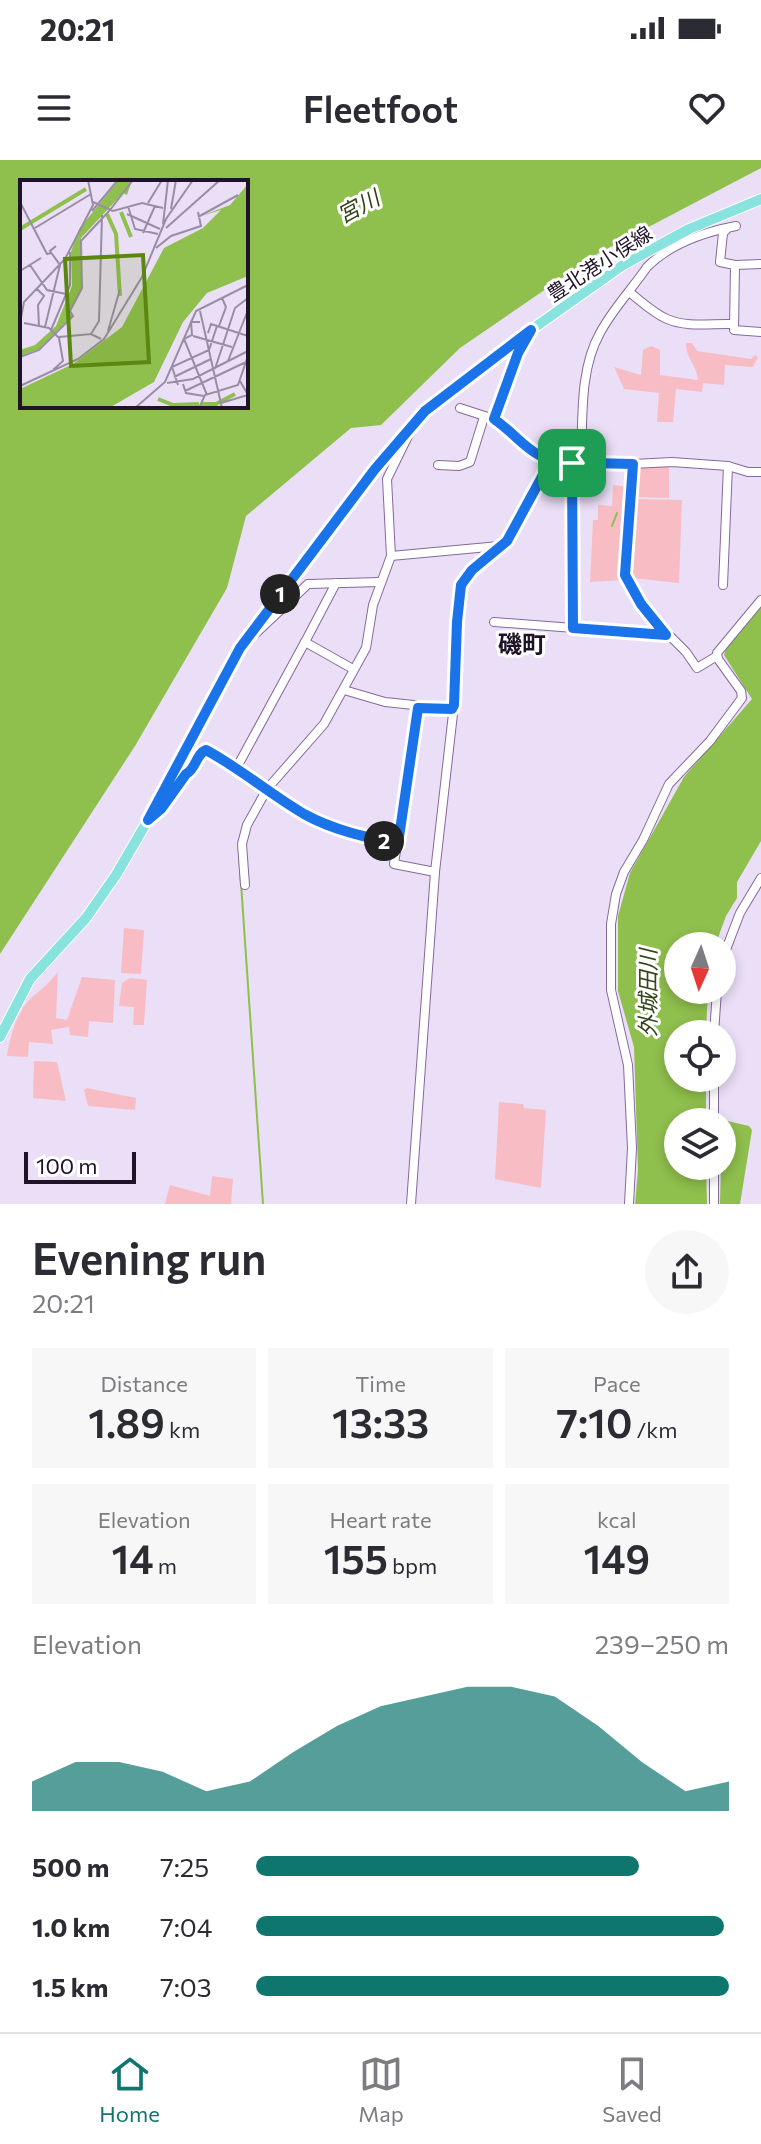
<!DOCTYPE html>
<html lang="en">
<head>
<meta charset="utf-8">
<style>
  body { margin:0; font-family:Commissioner,"Noto Sans JP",sans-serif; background:#f7f7f7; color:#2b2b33; height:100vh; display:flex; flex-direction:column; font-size:30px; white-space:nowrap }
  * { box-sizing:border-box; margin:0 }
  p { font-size:26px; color:#7c7c81 }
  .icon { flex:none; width:44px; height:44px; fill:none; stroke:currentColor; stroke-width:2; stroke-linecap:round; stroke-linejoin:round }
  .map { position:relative; height:1044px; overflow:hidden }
  .details { display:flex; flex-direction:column; background:#fff; flex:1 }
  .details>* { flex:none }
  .needle { width:52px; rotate:183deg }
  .fabs { position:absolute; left:664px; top:772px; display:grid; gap:16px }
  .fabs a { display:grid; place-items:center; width:72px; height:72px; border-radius:50%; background:#fff; box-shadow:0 4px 12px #0003; font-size:40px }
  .scale { position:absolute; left:24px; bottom:20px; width:112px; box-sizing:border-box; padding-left:8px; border:4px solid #1f1328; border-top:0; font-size:22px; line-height:28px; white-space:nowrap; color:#1f1328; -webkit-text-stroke:6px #fff; paint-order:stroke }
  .pin { position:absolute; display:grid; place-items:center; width:68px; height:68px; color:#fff; margin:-34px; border-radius:16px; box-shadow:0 4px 12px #0006 }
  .km { position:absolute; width:40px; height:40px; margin:-20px; border-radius:50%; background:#222; color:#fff; font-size:22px; line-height:40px; text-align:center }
  .round { display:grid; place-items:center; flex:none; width:84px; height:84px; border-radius:42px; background:#f7f7f7 }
  .head { display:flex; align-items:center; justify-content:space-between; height:136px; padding:0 32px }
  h1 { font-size:44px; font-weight:600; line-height:60px }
  .figures { display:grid; grid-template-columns:repeat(3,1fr); gap:12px; height:136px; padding:8px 32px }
  .figures div { display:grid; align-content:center; border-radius:0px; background:#f7f7f7; text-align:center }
  .figures b { font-size:40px; font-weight:600 }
  .figures small { font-size:22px; font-weight:400 }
  .figures p { font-size:22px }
  .chart { height:224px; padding:16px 32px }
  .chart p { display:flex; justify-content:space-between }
  .chart svg { width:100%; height:144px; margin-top:8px; fill:#0f766e; opacity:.7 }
  ul { padding:0 32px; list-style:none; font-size:26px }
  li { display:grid; grid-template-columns:128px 96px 1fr; align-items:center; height:60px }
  li i { height:20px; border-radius:10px; background:#0f766e }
  .status { display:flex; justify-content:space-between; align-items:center; height:56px; padding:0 40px; background:#fff; direction:ltr }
  .status svg { height:22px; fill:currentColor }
  header { display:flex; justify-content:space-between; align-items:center; height:104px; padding:0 32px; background:#fff; font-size:36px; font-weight:600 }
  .dock { display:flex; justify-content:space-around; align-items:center; height:112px; border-top:2px solid #e1e1e2; background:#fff; font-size:22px; color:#7c7c81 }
  .dock a { display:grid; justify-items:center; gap:4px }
  .dock .active { color:#0f766e }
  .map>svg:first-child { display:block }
  .green { fill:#f8bcc5 }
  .water { fill:#8fbf4d; fill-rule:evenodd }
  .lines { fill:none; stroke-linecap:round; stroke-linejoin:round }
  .stream { stroke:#8fbf4d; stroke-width:2 }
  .minor-casing { stroke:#85689d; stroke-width:10 }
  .major-casing { stroke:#fff; stroke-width:12 }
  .minor { stroke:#fff; stroke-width:8 }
  .major { stroke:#88e3de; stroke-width:10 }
  .route-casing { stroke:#fff; stroke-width:16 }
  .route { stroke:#1a73e8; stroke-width:10 }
  .labels { text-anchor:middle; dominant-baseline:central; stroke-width:6; stroke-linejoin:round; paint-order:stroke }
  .street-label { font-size:20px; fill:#1f1328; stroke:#fff }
  .water-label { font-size:22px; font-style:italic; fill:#324518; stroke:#fff }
  .quarter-label { font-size:24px; font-weight:bold; fill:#1f1328; stroke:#fff }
  .inset-river { fill:none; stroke:#8fbf4d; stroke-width:4 }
  .inset-road { fill:none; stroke:#998da4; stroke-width:2 }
  .view { fill:#5b8611; fill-opacity:0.15; stroke:#5b8611; stroke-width:4 }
  .inset-edge { fill:none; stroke:#1f1328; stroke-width:4 }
</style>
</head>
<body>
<div class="status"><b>20:21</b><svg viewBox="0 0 49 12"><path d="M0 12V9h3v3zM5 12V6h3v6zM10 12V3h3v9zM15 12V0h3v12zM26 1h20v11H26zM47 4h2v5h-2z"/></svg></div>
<header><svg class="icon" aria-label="menu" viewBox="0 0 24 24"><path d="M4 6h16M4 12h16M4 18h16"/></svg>Fleetfoot<svg class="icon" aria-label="heart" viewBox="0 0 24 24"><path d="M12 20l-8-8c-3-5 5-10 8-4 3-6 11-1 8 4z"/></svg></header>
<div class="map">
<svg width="761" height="1044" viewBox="0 0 761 1044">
  <rect width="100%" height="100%" fill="#ebdff7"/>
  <!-- green -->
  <g class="green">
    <path d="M686,183h6l5,8 54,8 4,-4 3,2 -5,10 -28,-2 -1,20 -21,-2 -1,9 -26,-3 -3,33h-16l2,-29 -35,-4 -10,-22 27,8 2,-25 8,-4 9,4v25l38,5c-1,-15 -12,-21 -12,-37z"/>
    <polygon points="669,305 669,338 633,337 637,306"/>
    <polygon points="613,325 629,327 623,420 590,422 593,360 598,360 598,345 612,346"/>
    <polygon points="633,339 682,340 679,423 632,418 629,414"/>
    <polygon points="124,768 144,770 141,814 121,813"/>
    <path d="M58,812l-2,46 11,2 15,-43 33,3 -2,43 -24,-2 -1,16 -18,-2 -1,-8 -18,3 2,14 -24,-2 -1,15 -21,-1c3,-19 9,-43 24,-58 10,-8 18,-15 27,-26z"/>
    <polygon points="130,818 147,820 144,865 133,865 134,847 119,846 122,823"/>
    <polygon points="34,901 57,902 66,941 33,938"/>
    <polygon points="87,928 136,938 135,950 88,946 84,930"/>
    <polygon points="499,942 523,944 524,948 546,950 541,1028 495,1019"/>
    <polygon points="212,1016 233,1019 231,1044 165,1044 170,1025 210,1036"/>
  </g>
  <!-- water -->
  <g class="water">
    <path d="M0,0h761v8l-164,86 -137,94 -79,77 -30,3 -105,88 -19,72 -92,158 -135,208zM246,22v224h-224v-224z"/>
    <polygon points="761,444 761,681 737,722 737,738 726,756 715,786 678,786 678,830 708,830 706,874 678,874 678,918 706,918 706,962 678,962 678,1006 706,1006 707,1044 635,1044 638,1010 634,887 618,831 618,756 630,713 684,617 752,539 724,495 727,486"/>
    <polygon points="719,959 749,966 752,970 740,1044 720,1044 722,962 719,962"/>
  </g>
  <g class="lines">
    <!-- stream -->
    <g class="stream">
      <polyline points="612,366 617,353"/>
      <polyline points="239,694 263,1044"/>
    </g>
    <!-- minor casing -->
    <g class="minor-casing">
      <g id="minor">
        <polyline points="727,69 723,73 720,102 735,105 734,170 761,172"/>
        <polyline points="735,105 761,104"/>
        <path d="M629,132c12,9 24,21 38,27 21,9 45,4 67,5"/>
        <polyline points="460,248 494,259 530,290 550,302 633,304 672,302 728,306 748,312 761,312"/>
        <polyline points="494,259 518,193 529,178 531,170"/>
        <path d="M581,302c2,-41 -2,-92 19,-129 12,-23 32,-44 47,-66 23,-23 57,-35 89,-41"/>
        <polyline points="572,303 573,468"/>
        <polyline points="633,304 625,415 653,459 686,492 697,508 717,496"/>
        <polyline points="438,305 459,306 470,302 484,257"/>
        <polyline points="391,396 499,386"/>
        <polyline points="723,425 728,306"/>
        <polyline points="494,462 666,475"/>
        <polyline points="256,473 308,424 380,422"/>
        <polyline points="305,482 336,423"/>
        <polyline points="344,530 385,542 452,549"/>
        <polyline points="418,548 394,704 435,712"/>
        <polyline points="237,607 305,482 353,509"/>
        <path d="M152,657l9,-8 25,-35c10,-5 10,-20 20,-24 35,19 64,44 98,64 29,16 61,23 94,30"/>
        <polyline points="245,725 242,684 247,665 267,629 324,564 366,488 373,445 391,396 387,319 411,270"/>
        <polyline points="722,800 740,753 761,718"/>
        <polyline points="714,874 717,830"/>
        <polyline points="714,918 714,962"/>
        <polyline points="411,1044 435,712 454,545 461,425 472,410 507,381 550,302"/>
        <polyline points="629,1044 632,988 628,905 611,830 611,764 616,734 624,712 643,680 669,624 710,581 742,538 741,531 718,499 717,493 761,440"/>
        <polyline points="714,1044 714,1006"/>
      </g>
    </g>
    <!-- major casing -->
    <g class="major-casing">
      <polyline id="major" points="0,877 30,819 86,758 116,715 148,660 240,488 375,309 425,251 531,170 623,105 689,69 761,39"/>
    </g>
    <!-- minor -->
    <use href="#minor" class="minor"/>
    <!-- major -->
    <use href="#major" class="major"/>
  </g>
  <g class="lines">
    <!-- route casing -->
    <g class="route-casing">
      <path id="route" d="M572,303c-42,-2 -47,-22 -78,-44l24,-66 13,-23 -106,81 -50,58 -135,179 -92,172 13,-11 25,-35c10,-5 10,-20 20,-24 35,19 64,44 98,64 29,16 61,23 94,30l20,-136 34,1 2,-4 3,-83 4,-37 11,-15 35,-29 43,-79 83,2 -8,111 16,29 25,31 -93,-7 -1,-165"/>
    </g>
    <!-- route -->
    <use href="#route" class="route"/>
  </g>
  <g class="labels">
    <!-- street labels -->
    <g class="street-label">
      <text transform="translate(599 103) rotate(-33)">豊北港小俣線</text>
    </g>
    <!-- water labels -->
    <g class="water-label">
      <text transform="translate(358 46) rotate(-28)">宮川</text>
      <text transform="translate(647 833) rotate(-90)">外城田川</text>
    </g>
    <!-- quarter labels -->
    <g class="quarter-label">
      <text x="522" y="483">磯町</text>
    </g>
  </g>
  <!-- overview -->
  <g transform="translate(20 20)">
    <rect width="228" height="228" fill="#ebdff7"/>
    <path d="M99,0h13l-5,15 -4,-2 -42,45 1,50 -13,23 3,5 -33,33 -19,7v-6l15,-5 21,-19 16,-40 -1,-34 8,-23zM228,4v92l-41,17 -24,29 -29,60 -45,26h-89v-19l53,-25 49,-37 42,-79 39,-20 18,-18 -20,6 29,-11z" fill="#8fbf4d"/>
    <path class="inset-river" d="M101,32l10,25M87,34l9,20 4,62M0,49l66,-40M138,219l15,6 26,-1M181,224h15l19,-10"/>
    <path class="inset-road" d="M0,22l27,52 4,-1M73,22l20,9 29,-8 21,5M128,23l14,-23M108,26l7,23 23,5M151,29l5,-29M90,30l23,-30M72,31l26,-31M107,34l33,15M178,37l40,-22M143,44l5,-44M15,48l56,-34M146,48l54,-48M123,53l12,-27M136,68l15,-12 30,-10 -3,-14M10,85l17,25 19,4M0,91l21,-13M17,109l7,7 -6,9 1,21M180,131l22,97M180,142h-9l1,13 -8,4 23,56M0,143l4,-21 41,-43 28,-54 -5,-25M4,143l25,5 10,10 4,23 -10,9M199,146l7,-19 -4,-9M25,147l15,-62 -10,-14 6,-5M31,150l19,-45v-33M88,151l12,-42M188,153l3,-9 37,12M71,154l8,-13 3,-106M173,156l39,11M39,157l32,-3 10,5M0,177l19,-7 34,-34 -3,-5 12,-23 -1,-47 29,-31M208,181l20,-51M195,189l20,-61 13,-10M154,197l37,-18M147,203l26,-4 55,-28M163,204l3,9 18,3M158,205l-6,-18 37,-17 8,-24M0,206l58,-27 26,-20 38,-62 24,-58 27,-39M165,211l61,-29M201,223l27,-8 -8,-14M115,228l30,-26 31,-71 52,-26M161,228h37M179,228l6,-13 33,-10 10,-29"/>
    <path class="view" d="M123,75l6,107 -78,4 -6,-107z"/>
    <rect width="228" height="228" class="inset-edge"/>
  </g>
</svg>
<div class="fabs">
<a><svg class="needle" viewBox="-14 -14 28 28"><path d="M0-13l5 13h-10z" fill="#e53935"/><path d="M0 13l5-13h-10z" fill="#7c7c81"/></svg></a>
<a><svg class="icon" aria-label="locate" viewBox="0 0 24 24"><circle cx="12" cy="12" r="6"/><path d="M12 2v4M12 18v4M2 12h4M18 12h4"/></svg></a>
<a><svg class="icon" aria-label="layers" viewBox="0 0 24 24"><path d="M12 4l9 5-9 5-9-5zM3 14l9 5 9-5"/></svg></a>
</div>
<div class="scale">100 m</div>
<div class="pin" style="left:572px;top:303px;background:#1e9e55"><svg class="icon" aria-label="arrive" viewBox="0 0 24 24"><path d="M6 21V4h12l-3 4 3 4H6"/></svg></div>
<b class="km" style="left:280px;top:434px">1</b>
<b class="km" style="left:384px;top:681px">2</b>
</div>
<section class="details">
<div class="head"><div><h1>Evening run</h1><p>20:21</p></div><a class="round"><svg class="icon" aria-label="share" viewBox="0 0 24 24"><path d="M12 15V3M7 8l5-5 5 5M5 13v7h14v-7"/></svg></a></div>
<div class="figures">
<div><p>Distance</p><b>1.89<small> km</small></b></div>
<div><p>Time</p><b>13:33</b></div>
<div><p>Pace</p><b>7:10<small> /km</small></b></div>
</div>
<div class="figures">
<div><p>Elevation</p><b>14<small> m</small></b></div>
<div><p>Heart rate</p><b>155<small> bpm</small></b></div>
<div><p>kcal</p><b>149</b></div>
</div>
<div class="chart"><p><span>Elevation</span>239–250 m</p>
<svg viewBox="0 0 160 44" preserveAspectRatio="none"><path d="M0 44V35L10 29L20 29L30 32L40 38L50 35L60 26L70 18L80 12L90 9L100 6L110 6L120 9L130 18L140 29L150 38L160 35V44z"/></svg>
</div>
<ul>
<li><b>500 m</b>7:25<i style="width:81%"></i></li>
<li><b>1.0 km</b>7:04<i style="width:99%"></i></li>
<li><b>1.5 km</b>7:03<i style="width:100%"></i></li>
</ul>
</section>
<nav class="dock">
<a class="active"><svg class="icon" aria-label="home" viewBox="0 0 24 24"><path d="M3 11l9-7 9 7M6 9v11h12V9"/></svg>Home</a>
<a><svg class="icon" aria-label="map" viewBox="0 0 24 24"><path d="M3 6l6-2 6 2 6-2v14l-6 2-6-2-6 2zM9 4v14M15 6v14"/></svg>Map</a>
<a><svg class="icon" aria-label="saved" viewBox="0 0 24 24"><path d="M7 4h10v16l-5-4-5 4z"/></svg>Saved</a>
</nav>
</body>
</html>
